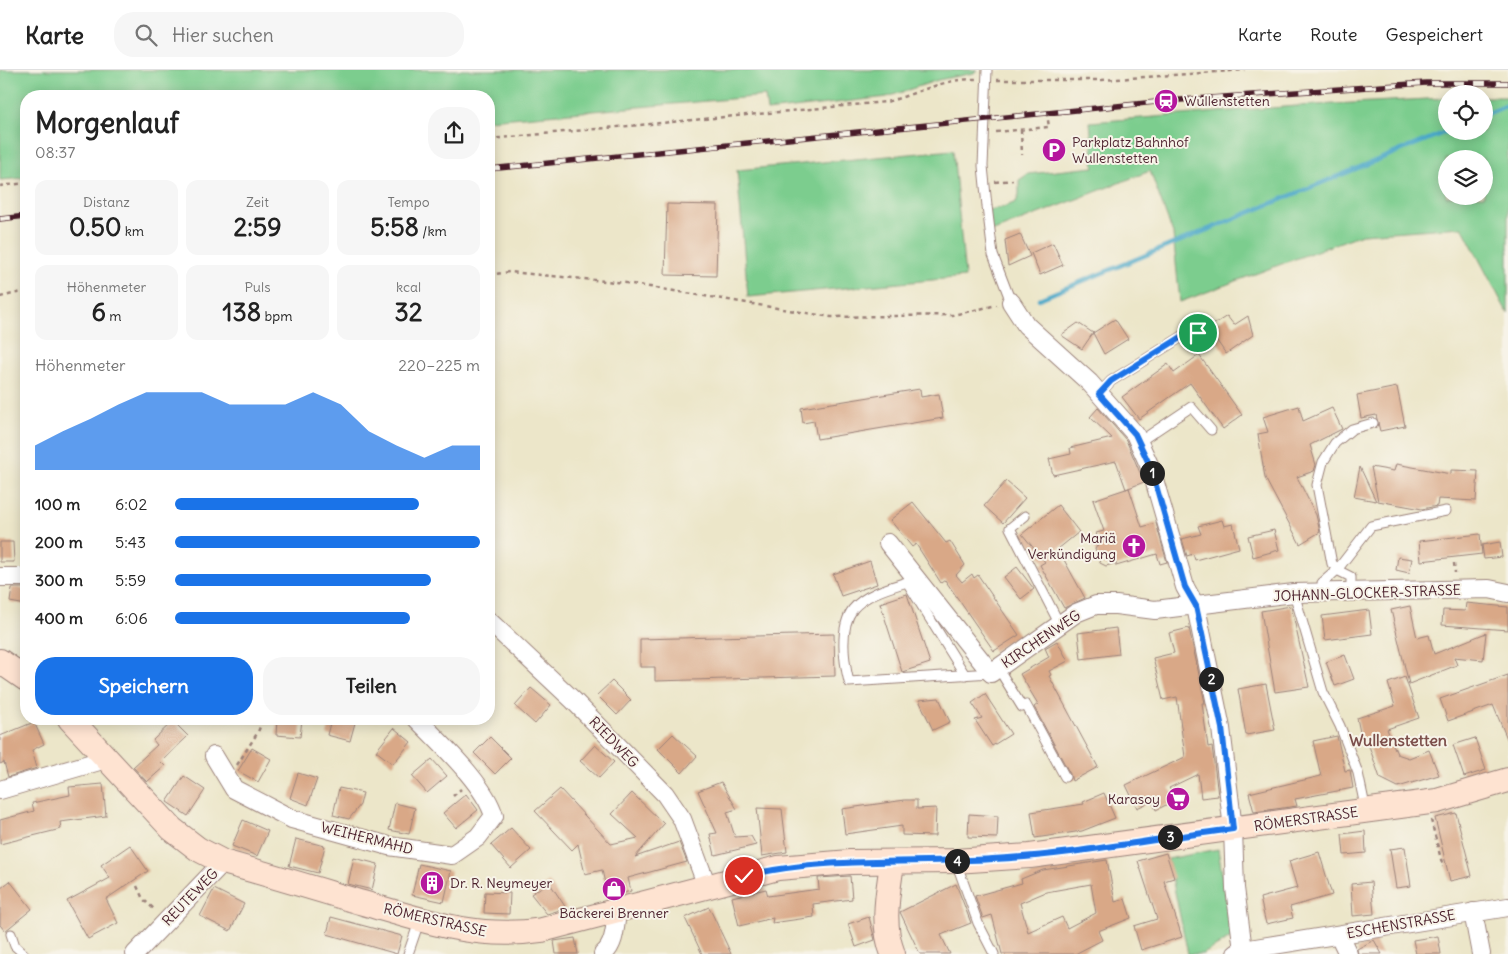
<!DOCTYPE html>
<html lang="de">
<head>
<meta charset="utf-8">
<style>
  body { margin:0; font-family:Delius,sans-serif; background:#f6f6f6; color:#222; height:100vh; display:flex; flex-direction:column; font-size:19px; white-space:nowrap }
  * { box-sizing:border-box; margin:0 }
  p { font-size:16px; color:#767676 }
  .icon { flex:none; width:28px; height:28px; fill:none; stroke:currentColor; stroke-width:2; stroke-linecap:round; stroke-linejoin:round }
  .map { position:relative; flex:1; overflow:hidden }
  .sheet { position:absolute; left:20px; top:20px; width:475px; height:635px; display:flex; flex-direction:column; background:#fff; border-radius:20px; box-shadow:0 2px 12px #0003 }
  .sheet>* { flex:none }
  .controls { position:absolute; left:1438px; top:15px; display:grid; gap:10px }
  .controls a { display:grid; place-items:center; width:55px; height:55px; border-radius:50%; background:#fff; box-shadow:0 2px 12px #0003; font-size:25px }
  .pin { position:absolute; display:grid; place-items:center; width:42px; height:42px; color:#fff; margin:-21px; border:2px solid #fff; border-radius:50%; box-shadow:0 1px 5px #0007 }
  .km { position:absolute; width:25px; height:25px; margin:-12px; border-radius:50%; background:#222; color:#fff; font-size:14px; line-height:25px; text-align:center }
  .round { display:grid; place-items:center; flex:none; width:52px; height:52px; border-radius:20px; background:#f6f6f6 }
  .overview { display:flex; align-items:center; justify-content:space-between; height:85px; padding:0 15px }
  h1 { font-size:28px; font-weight:700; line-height:38px }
  .figures { display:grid; grid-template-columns:repeat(3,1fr); gap:8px; height:85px; padding:5px 15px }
  .figures div { display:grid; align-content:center; border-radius:12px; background:#f6f6f6; text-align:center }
  .figures b { font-size:25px; font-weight:700 }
  .figures small { font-size:14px; font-weight:400 }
  .figures p { font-size:14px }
  .chart { height:140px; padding:10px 15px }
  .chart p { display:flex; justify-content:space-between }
  .chart svg { width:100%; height:90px; margin-top:5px; fill:#1a73e8; opacity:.7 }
  .primary-button { display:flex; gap:10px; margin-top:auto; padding:10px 15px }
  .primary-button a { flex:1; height:58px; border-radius:20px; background:#1a73e8; color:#fff; font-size:20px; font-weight:700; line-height:58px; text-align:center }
  .primary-button a+a { background:#f6f6f6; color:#222 }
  ul { padding:0 15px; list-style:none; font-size:16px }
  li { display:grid; grid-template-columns:80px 60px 1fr; align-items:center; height:38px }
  li i { height:12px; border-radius:6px; background:#1a73e8 }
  header { display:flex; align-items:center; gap:30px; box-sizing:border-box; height:70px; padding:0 25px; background:#fff; border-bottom:1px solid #e0e0e0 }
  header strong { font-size:24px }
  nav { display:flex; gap:28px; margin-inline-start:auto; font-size:18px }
  .search { width:350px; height:45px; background:#f6f6f6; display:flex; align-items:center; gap:12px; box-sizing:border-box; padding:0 18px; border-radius:20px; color:#767676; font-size:19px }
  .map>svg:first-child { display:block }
  .green { fill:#7ccd8e; stroke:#63765c; fill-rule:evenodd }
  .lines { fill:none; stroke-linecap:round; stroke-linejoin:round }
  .stream { stroke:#49a7c8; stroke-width:4.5 }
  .building { fill:#d9a887; fill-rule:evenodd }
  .lane-casing { stroke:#9b827a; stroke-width:11 }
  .street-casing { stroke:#9b827a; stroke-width:20 }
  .secondary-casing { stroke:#9b827a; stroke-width:26 }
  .path { stroke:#9b827a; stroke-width:2.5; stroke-dasharray:4 4; stroke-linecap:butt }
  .lane { stroke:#fff; stroke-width:9 }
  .street { stroke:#fff; stroke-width:18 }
  .secondary { stroke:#fee3d1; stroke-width:24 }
  .rail-casing { stroke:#4a1f2b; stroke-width:5.5 }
  .rail { stroke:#f7f3e8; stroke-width:4; stroke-dasharray:11; stroke-linecap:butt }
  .route-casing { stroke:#fff; stroke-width:10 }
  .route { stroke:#1a73e8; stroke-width:6 }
  .labels { text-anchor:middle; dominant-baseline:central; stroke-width:4; stroke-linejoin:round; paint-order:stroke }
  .poi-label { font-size:14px; fill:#4a1f2b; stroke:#f7f3e8; text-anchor:start }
  .street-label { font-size:14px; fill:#4a1f2b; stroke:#f7f3e8 }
  .quarter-label { font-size:16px; font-weight:bold; fill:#7c4f4b; stroke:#f7f3e8 }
</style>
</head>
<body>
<header>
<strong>Karte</strong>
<div class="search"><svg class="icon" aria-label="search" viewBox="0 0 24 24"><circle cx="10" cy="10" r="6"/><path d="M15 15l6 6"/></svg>Hier suchen</div>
<nav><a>Karte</a><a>Route</a><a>Gespeichert</a></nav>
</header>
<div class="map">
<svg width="1508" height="884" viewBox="0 0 1508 884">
  <rect width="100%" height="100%" fill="#f7f3e8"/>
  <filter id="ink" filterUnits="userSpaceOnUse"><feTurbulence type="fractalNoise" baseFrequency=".02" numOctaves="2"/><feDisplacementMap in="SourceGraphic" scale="10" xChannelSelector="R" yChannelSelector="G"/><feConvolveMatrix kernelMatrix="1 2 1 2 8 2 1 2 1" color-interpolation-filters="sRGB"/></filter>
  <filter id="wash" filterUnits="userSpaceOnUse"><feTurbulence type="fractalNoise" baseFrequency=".0096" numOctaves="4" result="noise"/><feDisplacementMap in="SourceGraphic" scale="20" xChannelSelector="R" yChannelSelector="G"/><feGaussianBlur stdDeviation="1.12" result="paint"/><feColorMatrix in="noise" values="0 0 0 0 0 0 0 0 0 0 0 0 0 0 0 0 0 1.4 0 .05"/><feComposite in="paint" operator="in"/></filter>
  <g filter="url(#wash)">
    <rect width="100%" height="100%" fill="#ece6c9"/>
    <!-- green -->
    <g class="green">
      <polygon points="0,0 977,0 974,3 938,10 887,27 767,41 765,26 489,50 489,26 26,26 26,108 0,110"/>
      <path d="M1484,27h24v217l-46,-87 -100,7 -182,68 -7,-68 -23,-63 -159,61 -3,-22 16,-3 12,-5 3,-7v-15l9,-6 66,-7 -4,-45 207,-16 149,-8v33h38zM1446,89h38v37h-38z"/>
      <polygon points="953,80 965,207 748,227 737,100"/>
      <polygon points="1218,779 1232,867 1203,884 1188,884 1168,789"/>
    </g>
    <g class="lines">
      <!-- stream -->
      <g class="stream">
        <polyline points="1484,45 1508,35"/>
        <polyline points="1039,229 1448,61"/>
      </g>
    </g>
    <g id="blocks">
      <!-- building -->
      <g class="building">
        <polygon points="667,134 718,135 716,206 665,205"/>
        <polygon points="1020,164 1030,186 1008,196 1005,170"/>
        <polygon points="1053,173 1063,195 1040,205 1031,183"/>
        <polygon points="1227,246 1234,255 1248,246 1253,265 1226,284 1208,258"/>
        <polygon points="1115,249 1128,269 1104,284 1093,263"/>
        <polygon points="1078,253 1093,263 1082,279 1061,265"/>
        <polygon points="1199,285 1242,345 1223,359 1190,313 1139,349 1122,327 1168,294 1174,303"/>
        <polygon points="1397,317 1405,356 1380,361 1376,345 1361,348 1357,325"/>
        <polygon points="920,319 921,327 939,324 943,348 817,369 814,351 803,353 801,338"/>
        <polygon points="1299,336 1303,351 1332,338 1342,359 1310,375 1316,395 1314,401 1297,407 1316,445 1320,462 1300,474 1265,408 1258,364 1268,362 1263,347"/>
        <polygon points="1098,338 1126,370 1144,412 1126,419 1116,391 1053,405 1049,389 1071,384 1070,378 1112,368 1090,347"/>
        <polygon points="1396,394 1451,404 1451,400 1478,401 1476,431 1438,429 1437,436 1422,439 1378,431 1371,397 1394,401"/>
        <polygon points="1360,397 1376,431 1354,427"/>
        <polygon points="1006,411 1025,428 1003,453 984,436"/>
        <polygon points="1129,418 1142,457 1156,453 1167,492 1160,494 1157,484 1116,496 1116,493 1106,496 1100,493 1095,479 1099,473 1096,463 1104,461 1093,430"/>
        <polygon points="913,432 946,473 950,471 965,495 956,505 962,512 972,504 974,508 978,505 1019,565 994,581 945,510 941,513 916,474 912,477 890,450"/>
        <polygon points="1058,435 1079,462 1058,479 1085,528 1064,538 1040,495 1045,492 1022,464"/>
        <polygon points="1222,450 1224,456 1233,454 1239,478 1195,490 1193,484 1187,486 1182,469 1201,464 1198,456"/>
        <polygon points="1274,460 1279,480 1253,487 1248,466"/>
        <polygon points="1480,464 1482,484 1421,491 1419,471"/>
        <polygon points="0,472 13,472 14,492 0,492"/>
        <polygon points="1500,472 1502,487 1484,489 1482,475"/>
        <polygon points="1398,487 1412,489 1409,503 1396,500"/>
        <polygon points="870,491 877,514 841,526 833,504"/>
        <polygon points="1017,497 1034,519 1021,529 1004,507"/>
        <polygon points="12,518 26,518 26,535 10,532"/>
        <polygon points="907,524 930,593 902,602 880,533"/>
        <polygon points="1466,533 1508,537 1508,560 1442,555 1443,540 1465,541"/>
        <polygon points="1291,536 1309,617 1275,622 1261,541"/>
        <polygon points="1410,536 1417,568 1429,565 1434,584 1486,563 1483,590 1454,587 1457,595 1409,614 1391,540"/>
        <polygon points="1369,540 1372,564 1325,570 1322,546"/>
        <polygon points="1116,558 1119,584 1081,589 1078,563"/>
        <polygon points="1189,558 1205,633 1202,633 1208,677 1212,676 1218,726 1201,728 1198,704 1169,718 1178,729 1156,740 1152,731 1137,738 1126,715 1185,687 1177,627 1163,630 1153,588 1174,583 1169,563"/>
        <polygon points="834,564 835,606 655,611 655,597 640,597 640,569"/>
        <polygon points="1057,571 1068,591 1049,601 1051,605 1049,606 1098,697 1072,711 1070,704 1034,637 1038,634 1020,604 1049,587 1045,578"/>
        <polygon points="1345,585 1354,609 1335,616 1326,592"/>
        <polygon points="1508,605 1508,671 1493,635 1448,651 1440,629"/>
        <polygon points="1405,607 1419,648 1387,659 1397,684 1409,688 1429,680 1439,705 1398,717 1380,708 1366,667 1361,667 1357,648 1395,636 1388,613"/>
        <polygon points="612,611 631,630 617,645 597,625"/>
        <polygon points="1266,614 1275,660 1246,665 1238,619"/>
        <polygon points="531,618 551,635 535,654 515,636"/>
        <polygon points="985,624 1011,664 992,676 975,650 982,648 972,633"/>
        <polygon points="939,628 950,652 933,660 919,630"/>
        <polygon points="277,649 302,649 300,667 276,665"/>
        <polygon points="331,649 356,649 350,671 327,665"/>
        <polygon points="173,651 188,666 161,692 165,696 147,712 133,697 157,675 153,670"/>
        <polygon points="34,652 44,674 32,680 37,698 8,707 4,692 0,694 0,666"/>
        <polygon points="394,658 411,672 393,694 376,681"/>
        <polygon points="673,664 697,686 682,703 658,679"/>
        <polygon points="1337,666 1345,701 1350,700 1353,718 1295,729 1297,736 1254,742 1249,723 1321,706 1313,671"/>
        <polygon points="490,667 511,688 495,704 474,683"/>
        <polygon points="1475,668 1486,700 1464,707 1453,675"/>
        <polygon points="595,675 614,692 599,708 580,691"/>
        <polygon points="252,678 271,689 258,712 238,701"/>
        <polygon points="432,689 447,706 427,723 412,706"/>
        <polygon points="298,703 317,709 308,735 290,728"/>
        <polygon points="184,706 205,720 188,746 167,732"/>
        <polygon points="721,712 737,739 727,742 735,767 751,766 756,775 715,785 710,764 717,763 698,721"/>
        <polygon points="103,714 106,746 60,752 61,759 0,774 0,750 34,741 32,733 70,725 69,717"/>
        <polygon points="339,718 363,723 360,735 349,749 333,745"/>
        <polygon points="560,719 611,774 638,768 612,744 632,723 664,754 635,787 679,772 687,792 628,808 631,821 608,827 602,800 585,804 578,774 572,780 535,741"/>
        <polygon points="1104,723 1115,748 1082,761 1035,768 1031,742 1084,734 1083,732"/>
        <polygon points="466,724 478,740 456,758 443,743"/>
        <polygon points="905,730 917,730 917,739 936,738 935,766 902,765 902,756 845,764 842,739"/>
        <polygon points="395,733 415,738 409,764 389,760"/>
        <polygon points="757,738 782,739 787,782 762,786"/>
        <polygon points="1456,743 1472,806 1450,811 1435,748"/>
        <polygon points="969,744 998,746 997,768 968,767"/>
        <polygon points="243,750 268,761 257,786 232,776"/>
        <polygon points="511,758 531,780 511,798 491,775"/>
        <polygon points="1365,761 1366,783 1344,785 1342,764"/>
        <polygon points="296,769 325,776 318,803 289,796"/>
        <polygon points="130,775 148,801 106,829 118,853 88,869 67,831 110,808 101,795"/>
        <polygon points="1405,777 1411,816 1396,818 1390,779"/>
        <polygon points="1319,782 1332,825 1290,837 1293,848 1266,854 1260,828 1297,818 1289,791"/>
        <polygon points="1166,783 1174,808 1164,811 1182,867 1141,880 1134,856 1157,849 1138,791"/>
        <polygon points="354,788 378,794 372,820 348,814"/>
        <path d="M1107,790l8,42 10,-3 6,19 -33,13 4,9 -27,14h-73l-10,-39 -9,3 -8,-22 47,-13 -1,-4 22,-9zM1091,814l5,29 -29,15 -5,-11 -34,15 -8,-29 26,-11z"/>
        <polygon points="419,794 451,801 444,832 412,825"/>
        <polygon points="850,806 852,829 813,834 814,847 772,853 773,848 739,856 732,827 766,819 768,826 819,819 818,808"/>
        <polygon points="10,811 32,839 5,861 0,855 0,819"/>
        <polygon points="549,812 566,838 547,844 531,824"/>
        <polygon points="1371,812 1374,844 1353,846 1351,814"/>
        <polygon points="956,814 971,853 941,865 950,884 920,884 900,842"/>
        <polygon points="214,819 244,834 230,861 200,846"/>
        <polygon points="485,822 510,823 509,844 484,843"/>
        <polygon points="709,837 727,875 731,884 702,884 685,848"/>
        <polygon points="331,847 402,866 397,884 327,864"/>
        <polygon points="869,847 875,870 856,877 848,854"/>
        <polygon points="1438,866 1441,884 1416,884 1413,870"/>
        <polygon points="575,868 578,884 556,884 554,871"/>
        <polygon points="1374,870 1382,884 1358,884 1357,879"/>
      </g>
    </g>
  </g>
  <g filter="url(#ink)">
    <use href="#blocks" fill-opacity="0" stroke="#9b827a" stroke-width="1"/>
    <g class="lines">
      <!-- lane casing -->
      <g class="lane-casing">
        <g id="lane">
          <polyline points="987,0 983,96 987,136 993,185 1011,232"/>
          <polyline points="1099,324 1111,311 1183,266 1198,263"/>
          <polyline points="1139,372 1191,337 1211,360"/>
          <polyline points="1025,446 1010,458 1060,555"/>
          <polyline points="1338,498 1332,494 1317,415 1323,392 1335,373 1352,359 1373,353"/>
          <path d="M916,509c-20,7 -49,13 -63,30 -14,18 -9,53 -4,73l142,-9"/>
          <polyline points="907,512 965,605"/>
          <polyline points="1323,522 1322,513 1337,500"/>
          <polyline points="1351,522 1351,507 1337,500 1371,456 1446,441"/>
          <polyline points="1294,523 1323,622 1340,656 1358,703 1366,741"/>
          <polyline points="998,598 1022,637 1026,635 1065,707"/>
          <polyline points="956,792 978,853 994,884"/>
          <polyline points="11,864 15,876 24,884"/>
          <polyline points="408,884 420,849"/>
        </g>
      </g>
      <!-- street casing -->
      <g class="street-casing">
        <g id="street">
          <polyline points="1011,232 1026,255 1090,313 1135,364 1151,399 1185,517 1196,537 1221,658 1233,759 1235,818 1243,880"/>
          <polyline points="888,473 991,603 1076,543 1096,535 1116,535 1155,540 1294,523 1489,519 1508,523"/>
          <polyline points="0,507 26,507"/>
          <polyline points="489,551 573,630 665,724 682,749 707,816"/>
          <path d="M214,686l20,33 58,30 97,27 63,9 26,-18 16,-21c-9,-32 -54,-73 -77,-97"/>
          <polyline points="0,720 106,689"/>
          <polyline points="1473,842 1481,884"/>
          <polyline points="1339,865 1348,884"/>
          <polyline points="135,884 223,792"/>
          <path d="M603,884c12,-9 12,-28 14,-42"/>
          <polyline points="1236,884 1243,880 1508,837"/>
        </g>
      </g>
      <!-- secondary casing -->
      <g class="secondary-casing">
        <g id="secondary">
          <polyline points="0,591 26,609"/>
          <path d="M70,649l102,110 26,20 25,13c47,13 93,27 140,41 63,18 113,37 179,27l236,-62 72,-6 105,-1 75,-5 407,-55 71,-21"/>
          <path d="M892,793c-4,30 -11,61 1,91"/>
        </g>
      </g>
      <!-- path -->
      <g class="path">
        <polyline points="997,10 1102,10 1245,0"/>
        <polyline points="1021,60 1022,85"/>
        <polyline points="996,62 1049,57 1047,44"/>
        <path d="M489,69l397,-37c31,-8 58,-24 91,-23"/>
        <polyline points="995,112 1013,110"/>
        <polyline points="0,116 26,113"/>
        <polyline points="489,205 509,202 626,213 831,247 953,245 997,235"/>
        <polyline points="0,227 26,221"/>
        <polyline points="1454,493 1455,503"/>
        <polyline points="237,695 258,662 263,649"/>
        <polyline points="453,726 461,719"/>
        <polyline points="1431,750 1443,797"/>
        <polyline points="137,816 143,829 155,840"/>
      </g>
      <!-- lane -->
      <use href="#lane" class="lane"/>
      <!-- street -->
      <use href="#street" class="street"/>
      <!-- secondary -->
      <use href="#secondary" class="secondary"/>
      <!-- rail casing -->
      <g class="rail-casing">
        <g id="rail">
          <polyline points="489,99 1166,31 1426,13 1508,13"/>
          <polyline points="0,149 26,146"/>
        </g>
      </g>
      <!-- rail -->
      <use href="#rail" class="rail"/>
    </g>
  </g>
  <g class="lines" filter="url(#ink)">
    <!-- route casing -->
    <g class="route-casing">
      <path id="route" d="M744,806c81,-20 166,-12 249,-17 80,-4 160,-20 240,-30l-11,-101 -26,-122 -11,-19 -34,-119 -16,-34 -36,-40 12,-13 72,-45 15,-3"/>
    </g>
    <!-- route -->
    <use href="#route" class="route"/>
  </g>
  <!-- icons -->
  <defs>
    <g id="station-disc" transform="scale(1.25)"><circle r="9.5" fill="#b5179e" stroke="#f7f3e8"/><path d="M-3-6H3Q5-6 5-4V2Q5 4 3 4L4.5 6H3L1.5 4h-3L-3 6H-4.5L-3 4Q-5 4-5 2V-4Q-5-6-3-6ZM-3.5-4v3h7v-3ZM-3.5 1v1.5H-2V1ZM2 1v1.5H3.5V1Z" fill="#fff"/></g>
    <g id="parking-disc" transform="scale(1.25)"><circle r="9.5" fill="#b5179e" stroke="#f7f3e8"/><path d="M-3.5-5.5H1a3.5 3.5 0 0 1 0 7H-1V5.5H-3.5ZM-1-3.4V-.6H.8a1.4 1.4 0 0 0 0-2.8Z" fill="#fff"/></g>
    <g id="church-disc" transform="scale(1.25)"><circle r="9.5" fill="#b5179e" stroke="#f7f3e8"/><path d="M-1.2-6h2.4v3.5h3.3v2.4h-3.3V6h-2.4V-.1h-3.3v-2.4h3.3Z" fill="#fff"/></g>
    <g id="supermarket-disc" transform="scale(1.25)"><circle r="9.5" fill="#b5179e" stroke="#f7f3e8"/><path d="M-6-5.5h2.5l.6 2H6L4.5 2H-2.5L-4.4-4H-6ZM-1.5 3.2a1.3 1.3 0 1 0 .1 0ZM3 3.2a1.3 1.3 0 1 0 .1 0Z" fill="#fff"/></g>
    <g id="building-disc" transform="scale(1.25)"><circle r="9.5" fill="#b5179e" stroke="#f7f3e8"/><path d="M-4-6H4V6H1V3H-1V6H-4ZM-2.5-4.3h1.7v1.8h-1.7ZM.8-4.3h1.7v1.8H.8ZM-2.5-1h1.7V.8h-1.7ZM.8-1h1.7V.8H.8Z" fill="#fff"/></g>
    <g id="shop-disc" transform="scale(1.25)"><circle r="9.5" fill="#b5179e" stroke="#f7f3e8"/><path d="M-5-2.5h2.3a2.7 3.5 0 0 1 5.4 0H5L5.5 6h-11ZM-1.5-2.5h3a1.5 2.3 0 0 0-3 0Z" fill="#fff"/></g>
  </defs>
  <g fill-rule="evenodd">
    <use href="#station-disc" x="1166" y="31"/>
    <use href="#parking-disc" x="1054" y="80"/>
    <use href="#church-disc" x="1134" y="476"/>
    <use href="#supermarket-disc" x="1178" y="729"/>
    <use href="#building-disc" x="432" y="813"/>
    <use href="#shop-disc" x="614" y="819"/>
  </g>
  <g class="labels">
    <!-- poi labels -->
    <g class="poi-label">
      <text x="1184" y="31">Wullenstetten</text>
      <text x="1072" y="72">Parkplatz Bahnhof<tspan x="1072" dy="16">Wullenstetten</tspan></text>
      <text x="1116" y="468" text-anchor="end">Mariä<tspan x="1116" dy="16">Verkündigung</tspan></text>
      <text x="1160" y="729" text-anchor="end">Karasoy</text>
      <text x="450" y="813">Dr. R. Neymeyer</text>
      <text x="614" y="843" text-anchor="middle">Bäckerei Brenner</text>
    </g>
    <!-- street labels -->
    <g class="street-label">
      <text transform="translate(1367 523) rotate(-2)">JOHANN-GLOCKER-STRASSE</text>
      <text transform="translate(1041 569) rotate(-34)">KIRCHENWEG</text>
      <text transform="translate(614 672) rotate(46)">RIEDWEG</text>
      <text transform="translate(1306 749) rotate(-8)">RÖMERSTRASSE</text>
      <text transform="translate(367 768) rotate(14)">WEIHERMAHD</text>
      <text transform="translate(190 827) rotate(-46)">REUTEWEG</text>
      <text transform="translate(435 850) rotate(13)">RÖMERSTRASSE</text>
      <text transform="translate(1401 854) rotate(-10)">ESCHENSTRASSE</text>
    </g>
    <!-- quarter labels -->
    <g class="quarter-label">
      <text x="1398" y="670">Wullenstetten</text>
    </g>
  </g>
</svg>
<div class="controls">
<a><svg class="icon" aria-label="locate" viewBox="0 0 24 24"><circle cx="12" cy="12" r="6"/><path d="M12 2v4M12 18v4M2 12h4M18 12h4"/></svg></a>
<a><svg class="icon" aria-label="layers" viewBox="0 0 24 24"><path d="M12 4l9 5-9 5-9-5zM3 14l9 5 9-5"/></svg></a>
</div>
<div class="pin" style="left:1198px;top:263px;background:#1e9e55"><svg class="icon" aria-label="arrive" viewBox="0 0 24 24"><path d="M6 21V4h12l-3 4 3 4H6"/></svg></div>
<div class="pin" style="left:744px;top:806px;background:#d93025"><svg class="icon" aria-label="check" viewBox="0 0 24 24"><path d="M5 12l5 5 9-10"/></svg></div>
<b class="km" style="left:1152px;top:403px">1</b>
<b class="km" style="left:1211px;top:609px">2</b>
<b class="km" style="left:1170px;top:767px">3</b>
<b class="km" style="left:957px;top:791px">4</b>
<section class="sheet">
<div class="overview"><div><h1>Morgenlauf</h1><p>08:37</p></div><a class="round"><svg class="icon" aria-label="share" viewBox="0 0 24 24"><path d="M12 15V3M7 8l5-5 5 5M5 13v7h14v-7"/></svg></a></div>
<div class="figures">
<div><p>Distanz</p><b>0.50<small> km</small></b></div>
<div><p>Zeit</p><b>2:59</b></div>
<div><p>Tempo</p><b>5:58<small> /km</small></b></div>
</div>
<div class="figures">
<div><p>Höhenmeter</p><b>6<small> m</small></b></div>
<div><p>Puls</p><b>138<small> bpm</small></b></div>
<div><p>kcal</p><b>32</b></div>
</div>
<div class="chart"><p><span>Höhenmeter</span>220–225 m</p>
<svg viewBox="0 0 160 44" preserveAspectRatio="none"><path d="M0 44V32L10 25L20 19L30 12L40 6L50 6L60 6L70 12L80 12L90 12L100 6L110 12L120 25L130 32L140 38L150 32L160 32V44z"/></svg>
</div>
<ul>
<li><b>100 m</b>6:02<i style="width:80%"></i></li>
<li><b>200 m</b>5:43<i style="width:100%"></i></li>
<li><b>300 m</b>5:59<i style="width:84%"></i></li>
<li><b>400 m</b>6:06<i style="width:77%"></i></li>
</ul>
<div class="primary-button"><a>Speichern</a><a>Teilen</a></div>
</section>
</div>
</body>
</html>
